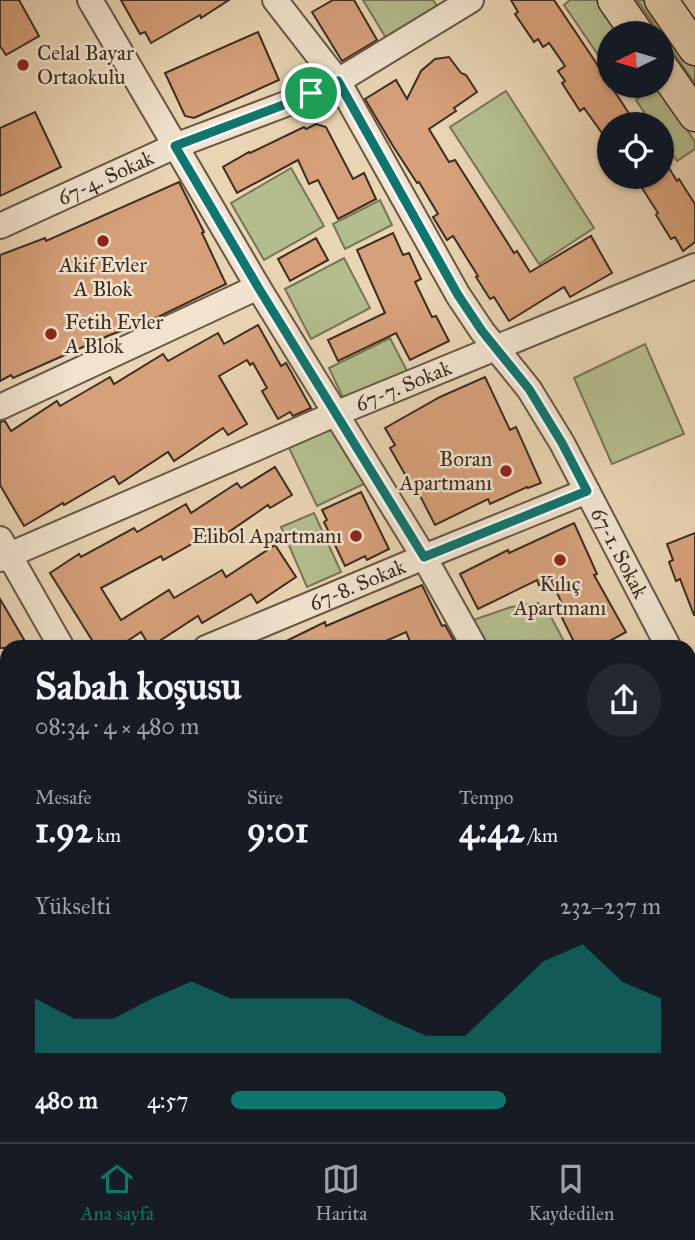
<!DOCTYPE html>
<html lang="tr">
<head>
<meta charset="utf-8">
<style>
  body { margin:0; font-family:"IM FELL Great Primer",serif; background:#242831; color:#f1f3f6; height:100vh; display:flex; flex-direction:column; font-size:26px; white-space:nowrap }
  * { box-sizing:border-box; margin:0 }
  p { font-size:23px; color:#9ea1a6 }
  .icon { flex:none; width:38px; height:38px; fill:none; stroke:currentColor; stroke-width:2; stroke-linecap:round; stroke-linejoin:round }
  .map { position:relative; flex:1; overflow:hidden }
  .panel { position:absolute; left:0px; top:640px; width:696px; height:502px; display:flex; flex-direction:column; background:#171b24; border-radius:21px 21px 0 0; box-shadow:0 2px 5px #0004 }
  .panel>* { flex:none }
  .needle { width:46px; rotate:265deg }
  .tools { position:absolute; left:597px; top:21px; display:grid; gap:14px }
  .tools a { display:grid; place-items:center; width:77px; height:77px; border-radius:50%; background:#171b24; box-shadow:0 2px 5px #0004; font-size:35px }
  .pin { position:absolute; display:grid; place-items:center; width:60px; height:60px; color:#fff; margin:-30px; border:4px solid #fff; border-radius:50%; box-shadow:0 2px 7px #0007 }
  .round { display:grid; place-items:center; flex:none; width:74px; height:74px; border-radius:37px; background:#242831 }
  .overview { display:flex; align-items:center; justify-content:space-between; height:119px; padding:0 35px }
  h1 { font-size:38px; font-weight:800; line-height:52px }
  .stats { display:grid; grid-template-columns:repeat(3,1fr); gap:10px; height:119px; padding:7px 35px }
  .stats div { display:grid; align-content:center }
  .stats b { font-size:35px; font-weight:800 }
  .stats small { font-size:19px; font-weight:400 }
  .stats p { font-size:19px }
  .chart { height:196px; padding:14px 35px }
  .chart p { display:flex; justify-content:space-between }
  .chart svg { width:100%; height:126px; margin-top:7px; fill:#0f766e; opacity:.7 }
  ul { padding:0 35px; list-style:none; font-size:23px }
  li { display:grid; grid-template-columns:112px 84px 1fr; align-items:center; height:52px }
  li i { height:18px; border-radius:9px; background:#0f766e }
  .menu { display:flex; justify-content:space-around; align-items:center; height:98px; border-top:2px solid #363941; background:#171b24; font-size:19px; color:#9ea1a6 }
  .menu a { display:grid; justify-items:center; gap:4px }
  .menu .on { color:#0f766e }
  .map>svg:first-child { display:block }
  .green { fill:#b4bd8e; stroke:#787458; stroke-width:2 }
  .building { fill:#d6a07a; stroke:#3c2c22; stroke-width:2 }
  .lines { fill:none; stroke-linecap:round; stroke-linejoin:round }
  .minor-casing { stroke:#675646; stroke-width:28 }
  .major-casing { stroke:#3c2c22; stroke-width:35 }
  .minor { stroke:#f1e3ce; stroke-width:24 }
  .major { stroke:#e9d4b3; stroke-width:32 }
  .route-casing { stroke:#fff; stroke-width:14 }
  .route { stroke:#0f766e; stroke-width:9 }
  .poi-dot { fill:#8f2418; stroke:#f1e3ce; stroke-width:2.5 }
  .labels { text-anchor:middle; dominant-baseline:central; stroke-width:5; stroke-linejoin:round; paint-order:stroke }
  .poi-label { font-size:21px; fill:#3c2c22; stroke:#f1e3ce; text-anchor:start }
  .street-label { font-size:21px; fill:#3c2c22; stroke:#f1e3ce }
</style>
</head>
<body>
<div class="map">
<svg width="695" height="1142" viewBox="0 0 695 1142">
  <rect width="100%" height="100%" fill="#e9d4b3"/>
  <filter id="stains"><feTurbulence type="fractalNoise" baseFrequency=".00286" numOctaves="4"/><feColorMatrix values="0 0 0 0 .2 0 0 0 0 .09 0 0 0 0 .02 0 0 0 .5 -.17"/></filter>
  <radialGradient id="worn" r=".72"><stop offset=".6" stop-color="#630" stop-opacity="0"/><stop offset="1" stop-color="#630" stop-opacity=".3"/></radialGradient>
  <!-- green -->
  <g class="green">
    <polygon points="363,0 433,0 437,6 386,38"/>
    <polygon points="570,0 601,0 624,33 609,33 609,71 564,5"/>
    <polygon points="637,0 649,0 695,66 695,84 662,36 662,33 660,33"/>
    <polygon points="655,86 659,86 695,142 695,149 677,161 662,139 662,124 652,124 636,100"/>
    <polygon points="506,91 594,228 539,264 450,127"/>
    <polygon points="291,168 324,226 264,260 231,203"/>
    <polygon points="380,200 392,225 345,249 333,224"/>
    <polygon points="344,258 370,308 311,339 285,289"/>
    <polygon points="390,338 408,373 346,404 329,368"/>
    <polygon points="645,344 684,434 612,464 574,378"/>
    <polygon points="338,425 366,483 317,506 289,448"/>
    <polygon points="314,513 341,572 307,587 281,527"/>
    <polygon points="538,603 550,615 567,647 488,647 473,620 511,607"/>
    <polygon points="695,1058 695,1142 522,1142 520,1136 690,1136 690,1060"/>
  </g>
  <!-- building -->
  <g class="building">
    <polygon points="0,0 19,0 39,36 6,55 0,46"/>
    <polygon points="121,0 229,0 201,18 200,15 151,43 145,32 140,34"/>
    <polygon points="333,0 354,0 377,40 342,61 312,12"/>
    <polygon points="511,0 554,0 609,82 609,86 611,86 636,124 609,124 609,143 584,108 580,111 562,83 565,81 558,71 565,66 549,43 543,47 538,39 534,42 515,14 518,12"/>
    <polygon points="258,32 279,80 194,118 185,116 165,73"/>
    <polygon points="449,57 461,73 466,75 477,92 454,108 456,111 429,129 449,162 455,160 514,253 517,251 530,272 591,236 612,273 570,297 564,287 509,321 494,297 490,299 476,277 478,276 453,236 447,240 433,217 438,214 419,182 417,183 393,146 365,99 396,80 407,99 421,71 435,59"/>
    <polygon points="35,112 61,167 0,196 0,128"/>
    <polygon points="316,124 326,127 353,179 364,173 376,199 338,219 318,180 309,184 298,160 237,193 223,167 249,152 250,153 304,127 306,129"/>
    <polygon points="662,157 677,181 679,179 695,204 695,242 683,251 675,237 671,239 656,215 658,213 635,177 662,177"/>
    <polygon points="179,182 204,232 202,233 226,284 156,318 110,335 13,378 11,375 0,381 0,255 45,238 46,241"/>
    <polygon points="393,233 403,255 409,253 421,279 415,282 432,317 436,316 449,341 410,360 396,333 338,361 328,340 385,313 357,250"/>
    <polygon points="316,238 328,260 290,281 278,259"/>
    <polygon points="258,325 281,366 286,363 311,408 293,416 290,412 278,419 262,391 267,388 253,363 250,365 247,360 219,376 247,424 228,435 223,428 174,461 168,452 119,484 114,476 64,505 63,503 24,526 0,485 0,422 5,421 11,431 57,401 60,406 110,377 114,384 163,354 168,361 218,333 224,344"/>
    <polygon points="485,377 510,430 516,427 541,483 528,488 527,487 490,504 488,499 435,525 413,482 410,483 390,448 395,445 385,428 440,397"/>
    <polygon points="275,467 292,495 270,508 268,505 220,538 215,531 163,560 161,556 101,588 121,620 169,590 174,598 222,570 226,577 275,545 296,577 257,603 251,594 202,623 198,616 150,647 141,632 117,648 97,648 50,573 79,554 81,557 134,528 137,532 186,504 191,513 237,483 241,488"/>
    <polygon points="361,492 389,549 367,560 365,556 345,566 324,522 327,520 322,510"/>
    <polygon points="574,523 597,574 594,575 626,632 597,648 577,648 562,618 567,615 551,579 539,585 537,580 478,609 460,574 508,550 509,553"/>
    <polygon points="695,533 695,615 694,615 680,579 676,581 669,562 673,560 667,544"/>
    <polygon points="422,585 442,626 445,625 458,648 413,648 406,632 370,648 272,648 325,622 326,626"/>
    <polygon points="0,599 29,648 0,648"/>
  </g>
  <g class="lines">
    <!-- minor casing -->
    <g class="minor-casing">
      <g id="minor">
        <polyline points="90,0 258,287 424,557 475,648"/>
        <path id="s1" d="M275,0l63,81 120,214 24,36 47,58 33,54 107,205"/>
        <path id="s2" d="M0,226l175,-80 116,-44 47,-21 133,-81"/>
        <polyline points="0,407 258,287"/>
        <polyline points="0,539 62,648"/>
        <path id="s3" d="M0,559l335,-145 360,-148"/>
        <path id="s4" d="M206,648l218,-91 163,-66"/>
        <polyline points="690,687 695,698"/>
        <polyline points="0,701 7,697"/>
        <polyline points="690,1015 695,1026"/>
        <polyline points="690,1051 695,1049"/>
        <polyline points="0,1121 7,1134"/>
        <polyline points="344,1136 347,1142"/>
        <polyline points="148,1142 159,1136"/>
        <polyline points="440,1142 457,1136"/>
      </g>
    </g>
    <!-- major casing -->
    <g class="major-casing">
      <g id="major">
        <polyline points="614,0 637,33"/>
        <polyline points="661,0 695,49"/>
        <polyline points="662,68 695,115"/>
        <polyline points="0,775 7,788"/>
        <polyline points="0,829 7,841"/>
        <polyline points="174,1136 178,1142"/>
        <polyline points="204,1136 208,1142"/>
      </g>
    </g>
    <!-- minor -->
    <use href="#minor" class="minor"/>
    <!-- major -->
    <use href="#major" class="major"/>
  </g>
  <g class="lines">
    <!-- route casing -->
    <g class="route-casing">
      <polygon id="route" points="338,81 458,295 482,331 529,389 562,443 587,491 424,557 258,287 175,146 291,102"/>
    </g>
    <!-- route -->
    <use href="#route" class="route"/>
  </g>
  <!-- markers -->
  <g class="poi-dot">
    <circle cx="23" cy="65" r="7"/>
    <circle cx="103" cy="241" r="7"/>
    <circle cx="51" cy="334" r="7"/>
    <circle cx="506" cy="471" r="7"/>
    <circle cx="356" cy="536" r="7"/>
    <circle cx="560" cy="560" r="7"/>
  </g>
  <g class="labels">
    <!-- poi labels -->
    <g class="poi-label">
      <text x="37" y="53">Celal Bayar<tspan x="37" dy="24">Ortaokulu</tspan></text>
      <text x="103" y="265" text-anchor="middle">Akif Evler<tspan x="103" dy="24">A Blok</tspan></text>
      <text x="65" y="322">Fetih Evler<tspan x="65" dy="24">A Blok</tspan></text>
      <text x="492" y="459" text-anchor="end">Boran<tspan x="492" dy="24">Apartmanı</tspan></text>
      <text x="342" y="536" text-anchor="end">Elibol Apartmanı</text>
      <text x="560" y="584" text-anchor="middle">Kılıç<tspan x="560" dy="24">Apartmanı</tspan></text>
    </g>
    <!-- street labels -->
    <g class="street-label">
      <text stroke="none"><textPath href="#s2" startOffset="116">67-4. Sokak</textPath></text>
      <text stroke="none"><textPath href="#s3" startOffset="439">67-7. Sokak</textPath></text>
      <text stroke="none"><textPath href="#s1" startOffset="653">67-1. Sokak</textPath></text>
      <text stroke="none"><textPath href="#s4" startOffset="164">67-8. Sokak</textPath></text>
    </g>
  </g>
  <rect width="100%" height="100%" filter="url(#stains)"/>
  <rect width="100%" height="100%" fill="url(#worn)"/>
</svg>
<div class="tools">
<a><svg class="needle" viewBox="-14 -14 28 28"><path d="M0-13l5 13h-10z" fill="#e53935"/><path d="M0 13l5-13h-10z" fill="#9ea1a6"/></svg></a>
<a><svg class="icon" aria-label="locate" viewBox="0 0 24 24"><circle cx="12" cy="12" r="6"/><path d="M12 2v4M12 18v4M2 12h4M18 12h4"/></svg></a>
</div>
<div class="pin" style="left:311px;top:93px;background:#1e9e55"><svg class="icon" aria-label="arrive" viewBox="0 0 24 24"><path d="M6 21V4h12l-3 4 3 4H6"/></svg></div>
<section class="panel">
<div class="overview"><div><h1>Sabah koşusu</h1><p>08:34 · 4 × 480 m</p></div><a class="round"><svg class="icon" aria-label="share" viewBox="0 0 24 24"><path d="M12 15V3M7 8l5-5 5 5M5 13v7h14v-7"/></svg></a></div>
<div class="stats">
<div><p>Mesafe</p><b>1.92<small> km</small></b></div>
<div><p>Süre</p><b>9:01</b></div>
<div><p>Tempo</p><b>4:42<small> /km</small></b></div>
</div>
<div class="chart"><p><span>Yükselti</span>232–237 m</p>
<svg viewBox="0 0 160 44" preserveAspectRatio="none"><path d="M0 44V25L10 32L20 32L30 25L40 19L50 25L60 25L70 25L80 25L90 32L100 38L110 38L120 25L130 12L140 6L150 19L160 25V44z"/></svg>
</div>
<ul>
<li><b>480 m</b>4:57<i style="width:64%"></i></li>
</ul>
</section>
</div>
<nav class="menu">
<a class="on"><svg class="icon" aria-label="home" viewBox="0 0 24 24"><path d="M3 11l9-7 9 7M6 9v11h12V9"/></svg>Ana sayfa</a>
<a><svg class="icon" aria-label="map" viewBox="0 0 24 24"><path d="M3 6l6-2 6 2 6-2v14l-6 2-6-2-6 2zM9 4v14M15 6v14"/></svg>Harita</a>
<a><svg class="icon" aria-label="saved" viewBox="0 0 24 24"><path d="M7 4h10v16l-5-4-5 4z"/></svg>Kaydedilen</a>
</nav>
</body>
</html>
